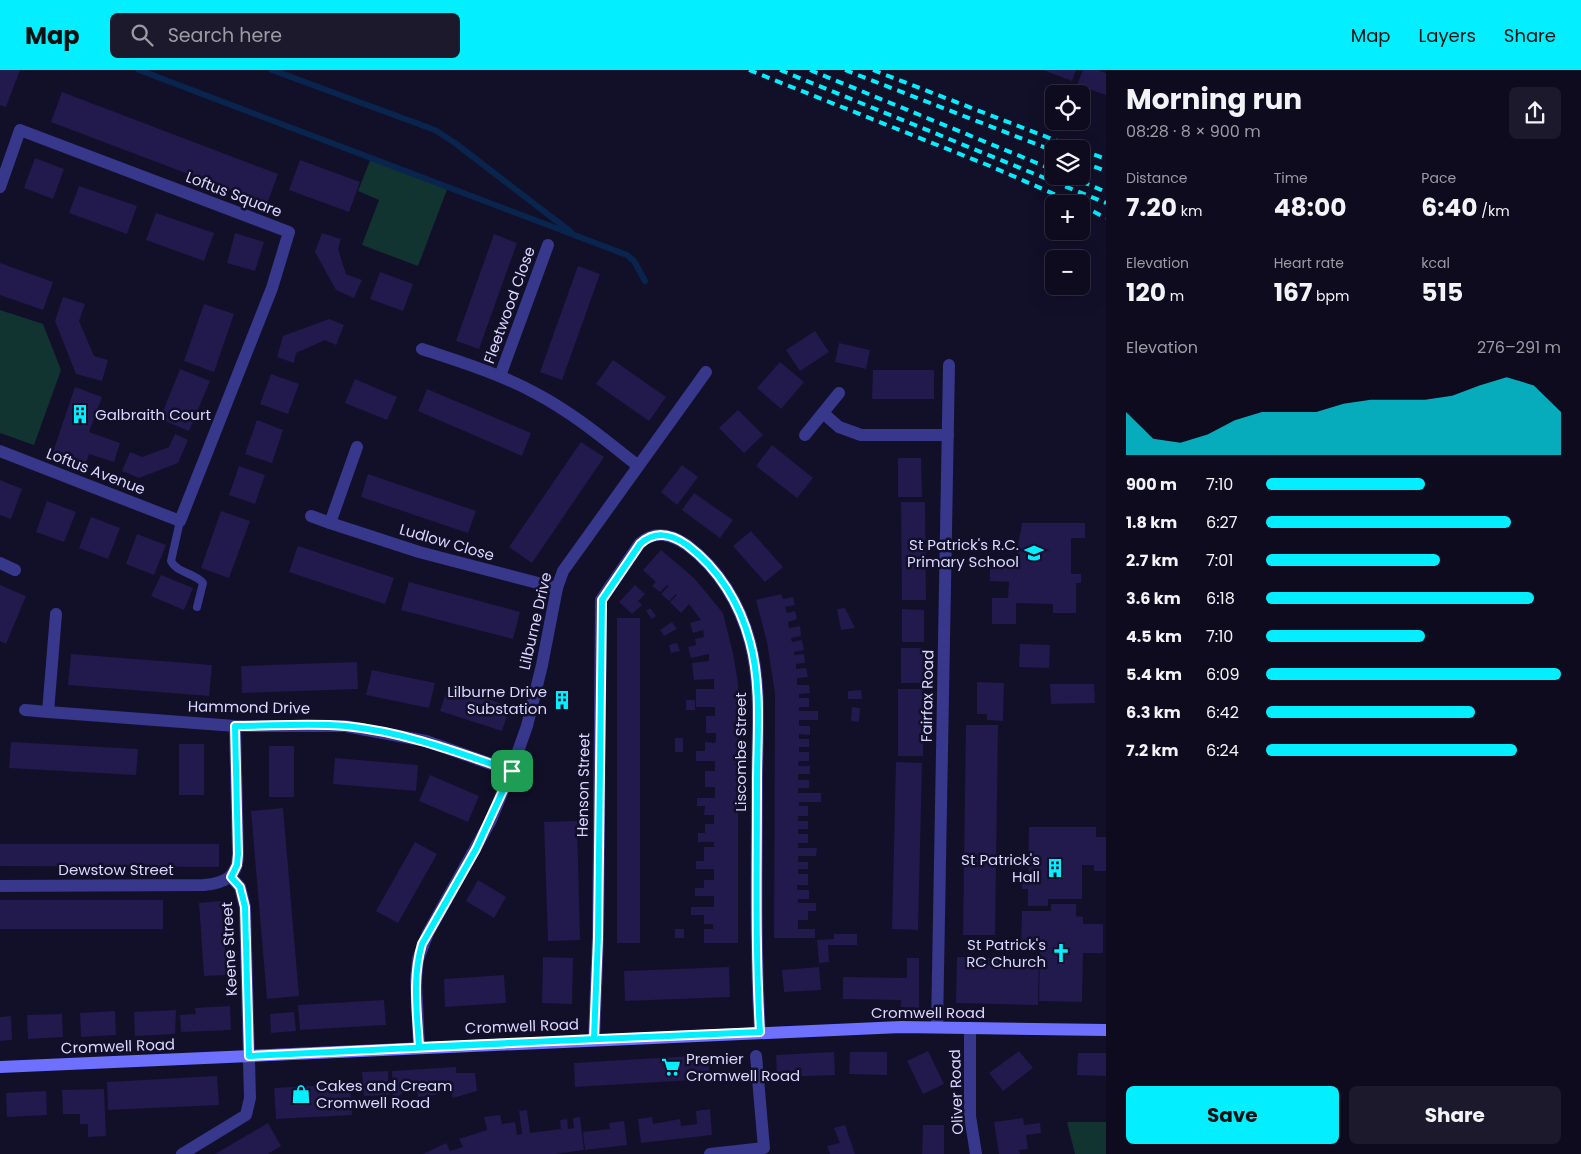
<!DOCTYPE html>
<html lang="en">
<head>
<meta charset="utf-8">
<style>
  body { margin:0; font-family:Poppins,sans-serif; background:#1c192c; color:#f1f3f6; height:100vh; display:flex; flex-direction:column; font-size:19px; white-space:nowrap }
  * { box-sizing:border-box; margin:0 }
  p { font-size:16px; color:#9b9ba4 }
  .icon { flex:none; width:28px; height:28px; fill:none; stroke:currentColor; stroke-width:2; stroke-linecap:round; stroke-linejoin:round }
  .map { position:relative; flex:1; overflow:hidden }
  .drawer { display:flex; flex-direction:column; background:#0e0b1f; width:475px }
  .drawer>* { flex:none }
  .buttons { position:absolute; left:1045px; top:15px; display:grid; gap:10px }
  .buttons a { display:grid; place-items:center; width:45px; height:45px; border-radius:8px; background:#0e0b1f; box-shadow:0 5px 20px #0002,0 0 0 1px #2e2b3d; font-size:25px }
  .pin { position:absolute; display:grid; place-items:center; width:42px; height:42px; color:#fff; margin:-21px; border-radius:10px; box-shadow:0 2px 8px #0006 }
  .round { display:grid; place-items:center; flex:none; width:52px; height:52px; border-radius:8px; background:#1c192c }
  .headline { display:flex; align-items:center; justify-content:space-between; height:85px; padding:0 20px }
  h1 { font-size:28px; font-weight:700; line-height:38px }
  .figures { display:grid; grid-template-columns:repeat(3,1fr); gap:8px; height:85px; padding:5px 20px }
  .figures div { display:grid; align-content:center }
  .figures b { font-size:25px; font-weight:700 }
  .figures small { font-size:14px; font-weight:400 }
  .figures p { font-size:14px }
  .chart { height:140px; padding:10px 20px }
  .chart p { display:flex; justify-content:space-between }
  .chart svg { width:100%; height:90px; margin-top:5px; fill:#03efff; opacity:.7 }
  .cta { display:flex; gap:10px; margin-top:auto; padding:10px 20px }
  .cta a { flex:1; height:58px; border-radius:8px; background:#03efff; color:#111; font-size:20px; font-weight:700; line-height:58px; text-align:center }
  .cta a+a { background:#1c192c; color:#f1f3f6 }
  ul { padding:0 20px; list-style:none; font-size:16px }
  li { display:grid; grid-template-columns:80px 60px 1fr; align-items:center; height:38px }
  li i { height:12px; border-radius:6px; background:#03efff }
  header { display:flex; align-items:center; gap:30px; box-sizing:border-box; height:70px; padding:0 25px; background:#03efff; color:#111 }
  header strong { font-size:24px }
  nav { display:flex; gap:28px; margin-inline-start:auto; font-size:18px }
  .search { width:350px; height:45px; background:#1c192c; display:flex; align-items:center; gap:12px; box-sizing:border-box; padding:0 18px; border-radius:8px; color:#9b9ba4; font-size:19px }
  main { display:flex; flex:1; min-height:0 }
  .map>svg:first-child { display:block }
  .green { fill:#113431 }
  .lines { fill:none; stroke-linecap:round; stroke-linejoin:round }
  .stream { stroke:#09254e; stroke-width:6 }
  .building { fill:#22194c }
  .lane { stroke:#37378b; stroke-width:8 }
  .street { stroke:#37378b; stroke-width:12 }
  .secondary { stroke:#6e70ff; stroke-width:12 }
  .rail { stroke:#03efff; stroke-width:4; stroke-dasharray:8 6; stroke-linecap:butt }
  .route-casing { stroke:#fff; stroke-width:10 }
  .route { stroke:#03efff; stroke-width:6 }
  .labels { text-anchor:middle; dominant-baseline:central; stroke-width:5; stroke-linejoin:round; paint-order:stroke }
  .street-label { font-size:15px; fill:#dad7ff; stroke:#120f29 }
  .poi-label { font-size:15px; fill:#dad7ff; stroke:#120f29; text-anchor:end }
</style>
</head>
<body>
<header>
<strong>Map</strong>
<div class="search"><svg class="icon" aria-label="search" viewBox="0 0 24 24"><circle cx="10" cy="10" r="6"/><path d="M15 15l6 6"/></svg>Search here</div>
<nav><a>Map</a><a>Layers</a><a>Share</a></nav>
</header>
<main>
<div class="map">
<svg width="1106" height="1084" viewBox="0 0 1106 1084">
  <rect width="100%" height="100%" fill="#120f29"/>
  <!-- green -->
  <g class="green">
    <polygon points="371,88 448,117 418,196 362,175 379,130 358,121"/>
    <polygon points="0,240 43,254 61,300 34,375 0,363"/>
    <polygon points="1067,1052 1106,1052 1106,1084 1075,1084"/>
  </g>
  <g class="lines">
    <!-- stream -->
    <g class="stream">
      <polyline points="139,0 627,185 634,191 645,211"/>
      <polyline points="272,0 435,60 455,73 571,162"/>
    </g>
  </g>
  <!-- building -->
  <g class="building">
    <polygon points="0,0 20,0 6,37 0,35"/>
    <polygon points="1043,0 1076,0 1072,11"/>
    <polygon points="1083,0 1098,0 1106,3 1106,25 1077,15"/>
    <polygon points="62,22 278,104 267,134 51,52"/>
    <polygon points="35,88 64,99 53,129 24,118"/>
    <polygon points="300,90 360,112 349,142 289,120"/>
    <polygon points="79,116 137,136 127,164 69,143"/>
    <polygon points="156,143 214,163 204,191 146,170"/>
    <polygon points="235,163 264,172 255,201 227,193"/>
    <polygon points="322,163 341,169 338,179 346,204 362,210 354,228 336,220 315,182"/>
    <polygon points="494,164 517,173 479,279 456,271"/>
    <polygon points="0,193 53,212 43,240 0,225"/>
    <polygon points="578,196 600,204 562,310 540,302"/>
    <polygon points="380,202 413,214 403,241 370,229"/>
    <polygon points="63,227 85,234 79,251 94,286 108,290 102,311 76,304 55,251"/>
    <polygon points="204,234 234,244 214,302 184,291"/>
    <polygon points="329,249 344,255 336,275 325,270 296,283 294,293 277,287 283,266"/>
    <polygon points="815,261 829,282 800,301 786,280"/>
    <polygon points="839,273 870,280 866,299 835,292"/>
    <polygon points="613,290 666,327 649,351 596,314"/>
    <polygon points="780,292 804,312 781,339 757,318"/>
    <polygon points="180,299 210,311 189,361 160,349"/>
    <polygon points="873,300 934,300 934,329 872,329"/>
    <polygon points="271,304 299,314 288,344 260,334"/>
    <polygon points="355,309 397,327 387,350 345,333"/>
    <polygon points="75,317 102,327 89,362 120,373 114,392 89,384 86,393 53,382"/>
    <polygon points="427,319 531,363 522,386 418,341"/>
    <polygon points="738,340 763,365 744,383 719,358"/>
    <polygon points="257,350 283,360 272,393 245,384"/>
    <polygon points="175,364 188,370 178,393 139,408 122,401 130,382 142,387 169,377"/>
    <polygon points="581,372 604,387 532,493 509,477"/>
    <polygon points="772,375 813,408 797,428 756,396"/>
    <polygon points="898,388 921,388 922,427 898,427"/>
    <polygon points="682,395 698,407 677,435 661,422"/>
    <polygon points="239,396 265,405 255,434 229,425"/>
    <polygon points="368,404 476,441 468,463 361,427"/>
    <polygon points="0,410 22,419 11,449 0,445"/>
    <polygon points="694,423 733,450 720,468 682,440"/>
    <polygon points="47,431 76,442 64,472 36,462"/>
    <polygon points="901,432 925,432 926,530 902,530"/>
    <polygon points="221,441 250,451 229,508 201,498"/>
    <polygon points="91,447 120,458 108,489 79,478"/>
    <polygon points="1022,453 1085,453 1085,468 1071,468 1071,504 1081,504 1081,513 1076,513 1076,543 1053,543 1053,534 1016,533 1016,554 992,554 992,528 1008,528 1009,512 990,511 990,488 1016,488"/>
    <polygon points="751,461 783,497 765,512 733,476"/>
    <polygon points="137,464 166,475 154,505 126,494"/>
    <polygon points="298,476 394,508 385,534 289,502"/>
    <polygon points="661,480 694,508 723,543 733,583 738,613 738,873 704,873 704,859 713,859 713,854 704,854 704,845 691,845 691,837 714,837 714,826 695,826 695,818 704,818 704,810 714,810 714,799 696,799 696,791 704,791 704,777 714,777 714,772 698,772 698,763 705,763 705,754 714,754 714,745 704,745 705,736 697,736 697,728 715,728 715,717 705,717 705,701 715,701 715,691 696,691 696,681 705,681 705,672 715,673 716,669 716,663 706,663 706,646 715,646 715,637 696,637 696,619 714,619 714,609 694,610 692,593 709,591 709,584 691,588 688,577 696,575 695,569 704,567 703,560 693,563 690,553 701,550 689,534 681,543 670,532 677,525 676,524 669,531 661,524 669,516 667,515 660,522 652,516 656,512 643,500"/>
    <polygon points="161,505 193,518 184,540 151,526"/>
    <polygon points="409,512 520,542 513,569 401,540"/>
    <polygon points="0,515 26,526 6,574 0,571"/>
    <polygon points="635,515 645,524 638,531 642,535 632,544 619,532"/>
    <polygon points="781,524 783,529 793,527 795,535 785,537 787,543 795,541 797,549 788,552 789,558 800,556 801,566 791,568 792,572 802,570 804,580 794,582 794,585 804,584 805,593 796,594 796,599 806,598 808,607 797,608 797,615 809,615 810,623 799,624 799,628 809,628 809,637 799,637 799,641 818,641 818,650 799,650 799,656 810,656 810,665 799,664 799,669 809,669 809,677 799,677 799,682 809,682 809,691 799,691 798,696 810,696 810,704 798,704 798,710 809,710 809,718 798,718 798,723 821,723 821,732 799,732 799,736 808,736 808,746 798,746 798,751 808,751 808,759 798,759 798,764 808,764 808,773 798,773 798,778 817,778 816,786 798,786 798,792 808,792 808,799 798,799 798,804 808,804 808,815 797,815 797,820 809,820 809,829 798,829 798,833 816,833 816,841 808,841 808,850 798,850 798,859 815,859 815,868 774,868 775,624 767,572 756,530"/>
    <polygon points="650,538 656,546 652,549 646,541"/>
    <polygon points="845,538 855,558 841,560 837,539"/>
    <polygon points="902,539 924,540 924,572 902,572"/>
    <rect x="617" y="548" width="23" height="325"/>
    <polygon points="672,552 677,559 664,566 660,560"/>
    <polygon points="677,573 680,581 671,583 669,575"/>
    <polygon points="1020,574 1050,575 1049,598 1019,597"/>
    <polygon points="901,578 923,578 924,613 901,613"/>
    <polygon points="71,584 212,595 209,626 68,615"/>
    <polygon points="357,592 358,619 242,623 241,596"/>
    <polygon points="372,600 435,613 429,638 366,625"/>
    <polygon points="977,612 1004,613 1003,651 987,650 987,644 977,644"/>
    <polygon points="1050,614 1094,614 1095,633 1051,634"/>
    <polygon points="448,617 510,636 502,661 440,641"/>
    <rect x="898" y="619" width="25" height="67"/>
    <polygon points="861,620 862,629 848,629 848,621"/>
    <polygon points="559,625 566,626 566,635 558,634"/>
    <rect x="686" y="630" width="9" height="10"/>
    <polygon points="852,637 860,638 859,652 851,651"/>
    <polygon points="966,655 998,655 995,865 963,865"/>
    <rect x="675" y="668" width="8" height="14"/>
    <polygon points="11,672 138,679 136,705 9,698"/>
    <rect x="179" y="674" width="25" height="51"/>
    <rect x="269" y="676" width="25" height="51"/>
    <polygon points="335,688 418,695 416,721 333,714"/>
    <polygon points="896,692 922,693 918,860 892,859"/>
    <polygon points="430,705 479,726 468,752 419,731"/>
    <polygon points="283,738 299,926 267,929 251,741"/>
    <polygon points="577,751 580,870 548,871 544,752"/>
    <polygon points="1029,757 1096,757 1096,767 1106,767 1106,801 1094,801 1094,795 1082,795 1082,829 1048,829 1048,836 1028,836 1028,819 1022,819 1022,810 1028,810"/>
    <polygon points="415,772 437,784 398,853 376,841"/>
    <polygon points="0,774 219,774 219,797 0,796"/>
    <polygon points="478,810 506,827 494,848 466,831"/>
    <rect x="0" y="830" width="163" height="29"/>
    <polygon points="221,831 227,905 204,906 199,833"/>
    <polygon points="1051,834 1076,834 1076,846 1083,847 1083,854 1103,854 1103,883 1083,883 1082,932 1039,931 1040,878 1021,877 1022,841 1051,841"/>
    <rect x="675" y="859" width="9" height="9"/>
    <polygon points="834,864 857,864 857,875 828,875 829,892 819,893 817,870 834,869"/>
    <polygon points="543,887 573,888 572,934 542,933"/>
    <polygon points="957,887 1039,889 1038,935 956,933"/>
    <polygon points="907,888 919,888 919,938 901,937 901,930 843,929 843,907 907,908"/>
    <polygon points="729,897 730,927 625,931 624,901"/>
    <polygon points="819,897 821,920 784,922 782,900"/>
    <polygon points="504,905 506,933 445,937 444,909"/>
    <polygon points="384,930 386,955 300,960 298,935"/>
    <polygon points="230,936 231,960 181,962 180,945 196,944 195,938"/>
    <polygon points="176,940 175,964 135,966 134,942"/>
    <polygon points="115,941 116,965 81,967 80,943"/>
    <polygon points="294,942 296,961 271,963 270,944"/>
    <polygon points="62,944 63,967 28,969 27,945"/>
    <polygon points="11,946 12,970 0,971 0,947"/>
    <polygon points="928,981 944,1014 923,1024 907,991"/>
    <polygon points="1019,981 1033,998 1003,1021 989,1003"/>
    <polygon points="834,982 835,1005 777,1007 776,985"/>
    <polygon points="850,982 887,982 887,1005 849,1004"/>
    <polygon points="1078,983 1106,983 1106,1006 1077,1005"/>
    <polygon points="708,985 710,1009 575,1017 574,993"/>
    <polygon points="456,997 456,1003 475,1003 477,1021 453,1028 450,1019 441,1021 435,1025 418,1027 417,1020 405,1021 393,1030 392,1001"/>
    <polygon points="388,1001 389,1025 364,1026 362,1002"/>
    <polygon points="217,1006 219,1035 108,1040 107,1012"/>
    <polygon points="350,1014 352,1045 276,1049 274,1018"/>
    <polygon points="104,1019 106,1066 88,1067 88,1054 80,1054 80,1044 63,1044 62,1020"/>
    <polygon points="46,1021 47,1045 7,1047 6,1023"/>
    <polygon points="710,1039 712,1065 641,1073 638,1049 652,1047 653,1054 680,1049 681,1056 697,1054 696,1041"/>
    <polygon points="527,1040 530,1063 561,1059 560,1050 567,1049 568,1059 574,1058 573,1048 580,1047 584,1080 555,1084 423,1084 446,1073 450,1081 463,1077 459,1069 487,1060 484,1047 500,1045 502,1054 515,1052 517,1065 522,1064 519,1041"/>
    <polygon points="1023,1048 1024,1055 1040,1053 1041,1063 1026,1065 1028,1079 1019,1080 1020,1084 999,1084 994,1052"/>
    <polygon points="624,1051 627,1075 585,1080 583,1062 610,1059 609,1053"/>
    <polygon points="268,1053 281,1076 268,1084 215,1084"/>
    <polygon points="845,1055 855,1084 830,1084 827,1076 840,1073 834,1058"/>
    <polygon points="923,1055 944,1055 944,1084 922,1084"/>
  </g>
  <g class="lines">
    <!-- lane -->
    <path class="lane" d="M180,451l-9,40c6,12 24,12 32,22l-6,24"/>
    <!-- street -->
    <g class="street">
      <polyline points="0,117 20,60 289,162 272,218 180,451 0,381"/>
      <path d="M422,279c39,13 79,25 115,45 36,19 68,46 100,71"/>
      <polyline points="500,306 548,175"/>
      <polyline points="823,343 839,357 861,365 948,365"/>
      <polyline points="805,365 839,323"/>
      <polyline points="357,377 330,453 419,482 557,518"/>
      <polyline points="311,446 330,453"/>
      <polyline points="0,493 15,500"/>
      <polyline points="56,544 48,642 235,656 345,656 426,671 511,701"/>
      <polyline points="25,640 48,642"/>
      <path d="M0,816l204,-1c21,-2 34,-8 34,-31l-3,-128"/>
      <polyline points="937,957 949,295"/>
      <polyline points="970,958 970,1046 976,1084"/>
      <path d="M594,969l4,-102 3,-337 39,-57c15,-13 31,-9 47,2 32,24 53,59 63,97 12,45 7,94 7,140 0,83 -2,167 3,250"/>
      <polyline points="419,977 416,910 418,889 428,863 491,750 511,701 527,656 542,595 557,518 563,501 706,302"/>
      <polyline points="182,1084 246,1045 250,1028 245,837 240,817 231,807"/>
      <polyline points="710,1084 764,1078 756,986"/>
    </g>
    <!-- secondary -->
    <polyline class="secondary" points="0,997 901,957 1106,960"/>
    <!-- rail -->
    <g class="rail">
      <polyline points="749,0 990,96 1077,134"/>
      <polyline points="780,0 1106,133"/>
      <polyline points="810,0 1054,100"/>
      <polyline points="845,0 1054,81"/>
      <polyline points="873,0 1078,79"/>
      <polyline points="1081,80 1106,89"/>
      <polyline points="1081,92 1106,101"/>
      <polyline points="1069,106 1106,122"/>
      <polyline points="1081,135 1106,148"/>
    </g>
  </g>
  <g class="lines">
    <!-- route casing -->
    <g class="route-casing">
      <path id="route" d="M512,701c-55,-19 -108,-39 -166,-45 -37,-3 -74,0 -111,0l3,128 -1,11 -6,12 9,10 5,20 4,149 345,-17 4,-102 4,-337 38,-56c15,-14 31,-10 47,1 32,24 53,59 63,97 12,44 7,94 7,140 0,83 -2,167 3,250l-341,15c-2,-35 -7,-70 3,-103l54,-95 36,-78"/>
    </g>
    <!-- route -->
    <use href="#route" class="route"/>
  </g>
  <!-- icons -->
  <defs>
    <g id="building-bare" transform="scale(1.5)"><path d="M-4-6H4V6H1V3H-1V6H-4ZM-2.5-4.3h1.7v1.8h-1.7ZM.8-4.3h1.7v1.8H.8ZM-2.5-1h1.7V.8h-1.7ZM.8-1h1.7V.8H.8Z" fill="#03efff" stroke="#120f29" stroke-width="2.5" paint-order="stroke"/></g>
    <g id="school-bare" transform="scale(1.5)"><path d="M0-5L7-2L0 1L-7-2ZM-4 1L0 2.5L4 1V4Q0 6-4 4Z" fill="#03efff" stroke="#120f29" stroke-width="2.5" paint-order="stroke"/></g>
    <g id="church-bare" transform="scale(1.5)"><path d="M-1.2-6h2.4v3.5h3.3v2.4h-3.3V6h-2.4V-.1h-3.3v-2.4h3.3Z" fill="#03efff" stroke="#120f29" stroke-width="2.5" paint-order="stroke"/></g>
    <g id="supermarket-bare" transform="scale(1.5)"><path d="M-6-5.5h2.5l.6 2H6L4.5 2H-2.5L-4.4-4H-6ZM-1.5 3.2a1.3 1.3 0 1 0 .1 0ZM3 3.2a1.3 1.3 0 1 0 .1 0Z" fill="#03efff" stroke="#120f29" stroke-width="2.5" paint-order="stroke"/></g>
    <g id="shop-bare" transform="scale(1.5)"><path d="M-5-2.5h2.3a2.7 3.5 0 0 1 5.4 0H5L5.5 6h-11ZM-1.5-2.5h3a1.5 2.3 0 0 0-3 0Z" fill="#03efff" stroke="#120f29" stroke-width="2.5" paint-order="stroke"/></g>
  </defs>
  <g fill-rule="evenodd">
    <use href="#building-bare" x="80" y="344"/>
    <use href="#school-bare" x="1034" y="483"/>
    <use href="#building-bare" x="562" y="630"/>
    <use href="#building-bare" x="1055" y="798"/>
    <use href="#church-bare" x="1061" y="883"/>
    <use href="#supermarket-bare" x="671" y="997"/>
    <use href="#shop-bare" x="301" y="1024"/>
  </g>
  <g class="labels">
    <!-- street labels -->
    <g class="street-label">
      <text transform="translate(234 124) rotate(21)">Loftus Square</text>
      <text transform="translate(509 235) rotate(-70)">Fleetwood Close</text>
      <text transform="translate(96 401) rotate(21)">Loftus Avenue</text>
      <text transform="translate(447 472) rotate(16)">Ludlow Close</text>
      <text transform="translate(535 551) rotate(-77)">Lilburne Drive</text>
      <text transform="translate(927 626) rotate(-89)">Fairfax Road</text>
      <text transform="translate(249 637) rotate(1)">Hammond Drive</text>
      <text transform="translate(740 682) rotate(-90)">Liscombe Street</text>
      <text transform="translate(583 715) rotate(-89)">Henson Street</text>
      <text x="116" y="799">Dewstow Street</text>
      <text transform="translate(229 879) rotate(-93)">Keene Street</text>
      <text x="928" y="942">Cromwell Road</text>
      <text transform="translate(522 956) rotate(-2)">Cromwell Road</text>
      <text transform="translate(118 976) rotate(-2)">Cromwell Road</text>
      <text transform="translate(956 1022) rotate(-92)">Oliver Road</text>
    </g>
    <!-- poi labels -->
    <g class="poi-label">
      <text x="95" y="344" text-anchor="start">Galbraith Court</text>
      <text x="1019" y="474">St Patrick's R.C.<tspan x="1019" dy="17">Primary School</tspan></text>
      <text x="547" y="621">Lilburne Drive<tspan x="547" dy="17">Substation</tspan></text>
      <text x="1040" y="789">St Patrick's<tspan x="1040" dy="17">Hall</tspan></text>
      <text x="1046" y="874">St Patrick's<tspan x="1046" dy="17">RC Church</tspan></text>
      <text x="686" y="988" text-anchor="start">Premier<tspan x="686" dy="17">Cromwell Road</tspan></text>
      <text x="316" y="1015" text-anchor="start">Cakes and Cream<tspan x="316" dy="17">Cromwell Road</tspan></text>
    </g>
  </g>
</svg>
<div class="buttons">
<a><svg class="icon" aria-label="locate" viewBox="0 0 24 24"><circle cx="12" cy="12" r="6"/><path d="M12 2v4M12 18v4M2 12h4M18 12h4"/></svg></a>
<a><svg class="icon" aria-label="layers" viewBox="0 0 24 24"><path d="M12 4l9 5-9 5-9-5zM3 14l9 5 9-5"/></svg></a>
<a>+</a>
<a>−</a>
</div>
<div class="pin" style="left:512px;top:701px;background:#1e9e55"><svg class="icon" aria-label="arrive" viewBox="0 0 24 24"><path d="M6 21V4h12l-3 4 3 4H6"/></svg></div>
</div>
<section class="drawer">
<div class="headline"><div><h1>Morning run</h1><p>08:28 · 8 × 900 m</p></div><a class="round"><svg class="icon" aria-label="share" viewBox="0 0 24 24"><path d="M12 15V3M7 8l5-5 5 5M5 13v7h14v-7"/></svg></a></div>
<div class="figures">
<div><p>Distance</p><b>7.20<small> km</small></b></div>
<div><p>Time</p><b>48:00</b></div>
<div><p>Pace</p><b>6:40<small> /km</small></b></div>
</div>
<div class="figures">
<div><p>Elevation</p><b>120<small> m</small></b></div>
<div><p>Heart rate</p><b>167<small> bpm</small></b></div>
<div><p>kcal</p><b>515</b></div>
</div>
<div class="chart"><p><span>Elevation</span>276–291 m</p>
<svg viewBox="0 0 160 44" preserveAspectRatio="none"><path d="M0 44V23L10 36L20 38L30 34L40 27L50 23L60 23L70 23L80 19L90 17L100 17L110 17L120 15L130 10L140 6L150 10L160 23V44z"/></svg>
</div>
<ul>
<li><b>900 m</b>7:10<i style="width:54%"></i></li>
<li><b>1.8 km</b>6:27<i style="width:83%"></i></li>
<li><b>2.7 km</b>7:01<i style="width:59%"></i></li>
<li><b>3.6 km</b>6:18<i style="width:91%"></i></li>
<li><b>4.5 km</b>7:10<i style="width:54%"></i></li>
<li><b>5.4 km</b>6:09<i style="width:100%"></i></li>
<li><b>6.3 km</b>6:42<i style="width:71%"></i></li>
<li><b>7.2 km</b>6:24<i style="width:85%"></i></li>
</ul>
<div class="cta"><a>Save</a><a>Share</a></div>
</section>
</main>
</body>
</html>
